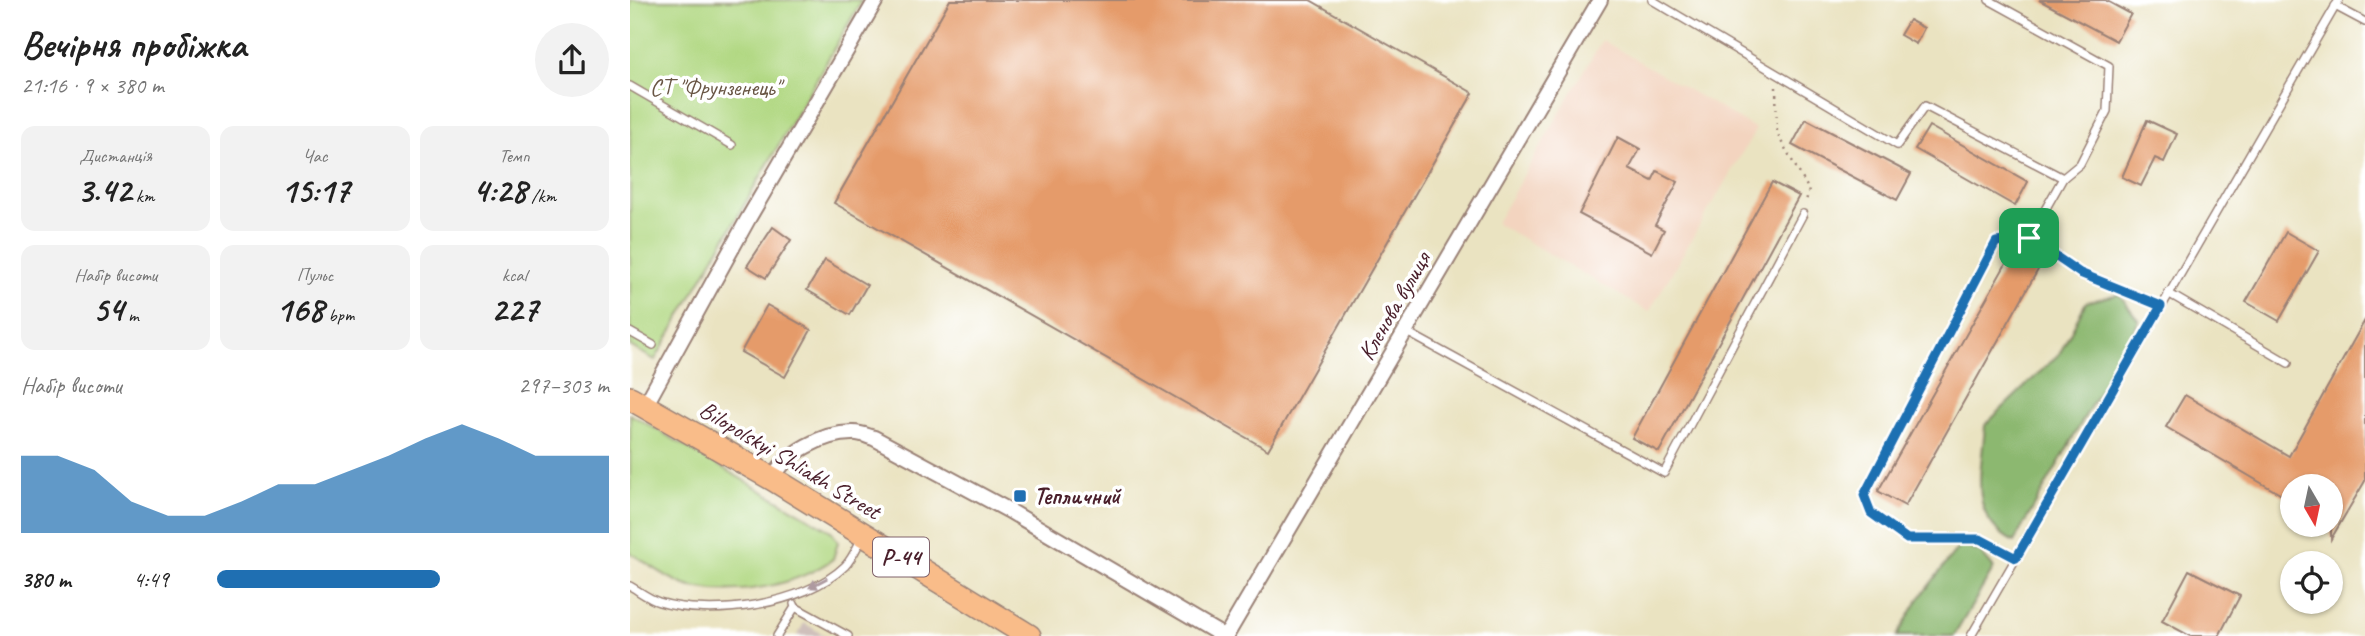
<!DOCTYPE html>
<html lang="uk">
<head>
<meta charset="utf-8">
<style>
  body { margin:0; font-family:Caveat,sans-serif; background:#f2f2f2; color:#222; height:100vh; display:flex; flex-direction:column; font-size:26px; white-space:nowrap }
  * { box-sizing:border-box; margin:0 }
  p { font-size:23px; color:#767676 }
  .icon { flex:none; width:38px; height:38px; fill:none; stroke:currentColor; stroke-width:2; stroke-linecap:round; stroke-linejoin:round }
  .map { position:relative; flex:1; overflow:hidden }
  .panel { display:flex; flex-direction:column; background:#fff; width:630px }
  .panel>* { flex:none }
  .needle { width:46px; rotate:171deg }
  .controls { position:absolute; left:1650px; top:474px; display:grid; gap:14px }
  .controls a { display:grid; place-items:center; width:63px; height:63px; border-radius:50%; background:#fff; box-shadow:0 2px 5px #0004; font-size:35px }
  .pin { position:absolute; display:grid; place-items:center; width:60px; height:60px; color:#fff; margin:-30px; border-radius:14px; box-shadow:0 4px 10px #0006 }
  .round { display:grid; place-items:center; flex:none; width:74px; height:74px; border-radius:37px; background:#f2f2f2 }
  .head { display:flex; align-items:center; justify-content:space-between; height:119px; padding:0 21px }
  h1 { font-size:38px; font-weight:700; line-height:52px }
  .figures { display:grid; grid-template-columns:repeat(3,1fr); gap:10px; height:119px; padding:7px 21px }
  .figures div { display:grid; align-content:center; border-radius:14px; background:#f2f2f2; text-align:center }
  .figures b { font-size:35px; font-weight:700 }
  .figures small { font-size:19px; font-weight:400 }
  .figures p { font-size:19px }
  .chart { height:196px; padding:14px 21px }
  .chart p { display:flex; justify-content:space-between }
  .chart svg { width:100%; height:126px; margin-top:7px; fill:#1f6fb2; opacity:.7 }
  ul { padding:0 21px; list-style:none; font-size:23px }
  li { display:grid; grid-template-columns:112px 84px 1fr; align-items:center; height:52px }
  li i { height:18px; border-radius:9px; background:#1f6fb2 }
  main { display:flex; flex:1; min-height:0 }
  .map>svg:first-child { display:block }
  .built { fill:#f3d4bf }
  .industrial { fill:#cfc0bb }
  .green { fill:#b1d882; stroke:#7e7c56; stroke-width:2 }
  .forest { fill:#8cb870; stroke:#6b6c4e; stroke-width:2 }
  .building { fill:#e59b6b }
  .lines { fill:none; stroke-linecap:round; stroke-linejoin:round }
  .service-casing { stroke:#9a8176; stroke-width:10 }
  .minor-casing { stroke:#9a8176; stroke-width:18 }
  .primary-casing { stroke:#9a8176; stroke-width:26 }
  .path { stroke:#9a8176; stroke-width:2.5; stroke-dasharray:2 5; stroke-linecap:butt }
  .service { stroke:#fff; stroke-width:7 }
  .minor { stroke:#fff; stroke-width:14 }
  .primary { stroke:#f9bc89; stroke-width:23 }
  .oneway { fill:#ae9aa0 }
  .route-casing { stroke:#fff; stroke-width:14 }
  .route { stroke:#1f6fb2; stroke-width:9 }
  .poi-dot { fill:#1f6fb2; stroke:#fff; stroke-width:2.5 }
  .labels { text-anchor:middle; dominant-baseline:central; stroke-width:7; stroke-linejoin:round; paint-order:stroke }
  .shield { fill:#fff; stroke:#80626b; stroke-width:2 }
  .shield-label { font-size:23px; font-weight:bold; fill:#4a1f2b }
  .park-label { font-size:24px; fill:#695645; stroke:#fff }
  .street-label { font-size:24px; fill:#4a1f2b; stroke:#fff }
  .poi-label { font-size:24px; font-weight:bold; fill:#4a1f2b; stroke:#fff; text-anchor:start }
</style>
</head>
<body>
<main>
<section class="panel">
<div class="head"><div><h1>Вечірня пробіжка</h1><p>21:16 · 9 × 380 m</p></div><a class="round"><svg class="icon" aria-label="share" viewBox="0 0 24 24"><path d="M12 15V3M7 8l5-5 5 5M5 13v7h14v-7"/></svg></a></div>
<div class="figures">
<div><p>Дистанція</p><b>3.42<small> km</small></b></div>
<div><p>Час</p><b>15:17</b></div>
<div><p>Темп</p><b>4:28<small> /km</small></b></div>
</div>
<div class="figures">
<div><p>Набір висоти</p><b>54<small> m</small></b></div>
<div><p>Пульс</p><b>168<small> bpm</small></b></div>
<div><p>kcal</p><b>227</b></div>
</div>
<div class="chart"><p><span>Набір висоти</span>297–303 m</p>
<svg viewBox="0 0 160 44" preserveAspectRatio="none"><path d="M0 44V17L10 17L20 22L30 33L40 38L50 38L60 33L70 27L80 27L90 22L100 17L110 11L120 6L130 11L140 17L150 17L160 17V44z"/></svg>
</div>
<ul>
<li><b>380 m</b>4:49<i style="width:57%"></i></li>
</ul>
</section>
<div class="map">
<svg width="1735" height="636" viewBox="0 0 1735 636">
  <rect width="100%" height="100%" fill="#fff"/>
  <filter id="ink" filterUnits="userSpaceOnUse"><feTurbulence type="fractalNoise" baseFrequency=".0143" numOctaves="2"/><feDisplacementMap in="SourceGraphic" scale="14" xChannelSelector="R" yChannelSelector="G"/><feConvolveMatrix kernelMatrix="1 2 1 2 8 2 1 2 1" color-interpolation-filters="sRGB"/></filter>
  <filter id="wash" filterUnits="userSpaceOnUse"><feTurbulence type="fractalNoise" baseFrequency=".00686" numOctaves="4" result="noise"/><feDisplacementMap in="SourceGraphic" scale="28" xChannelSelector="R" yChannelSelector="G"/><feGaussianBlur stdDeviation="1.57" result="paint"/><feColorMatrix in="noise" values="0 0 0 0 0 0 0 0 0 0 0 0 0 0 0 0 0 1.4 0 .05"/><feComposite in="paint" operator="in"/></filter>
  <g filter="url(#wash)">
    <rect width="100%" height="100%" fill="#eae3c1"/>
    <!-- built -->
    <polygon class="built" points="972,40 1126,129 1019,312 866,223"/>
    <!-- industrial -->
    <polygon class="industrial" points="174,623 196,636 167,636"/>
    <!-- green -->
    <g class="green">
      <polygon points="0,0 232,0 25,360 0,346"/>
      <path d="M0,414l201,117 7,11 -5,17c-39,28 -95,37 -141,28 -17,-3 -46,-25 -62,-34z"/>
    </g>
    <!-- forest -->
    <g class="forest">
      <path d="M1489,294l20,27 -125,221c-48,-25 -32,-71 -29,-117l75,-72 26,-51z"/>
      <polygon points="1331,544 1351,553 1364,568 1324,636 1267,636 1288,600"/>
    </g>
    <g id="blocks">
      <!-- building -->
      <g class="building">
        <polygon points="320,0 680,0 843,93 638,450 204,203"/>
        <polygon points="1409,0 1475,0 1501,14 1486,41"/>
        <polygon points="1279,20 1294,28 1286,44 1270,35"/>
        <polygon points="1176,119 1281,174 1267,200 1162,145"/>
        <polygon points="1517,120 1547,134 1534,162 1525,158 1511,186 1492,177"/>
        <polygon points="1299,126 1398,182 1385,206 1285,149"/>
        <polygon points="988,137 1010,149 999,169 1022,181 1027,171 1048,182 1025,225 1034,230 1022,253 949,214"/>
        <polygon points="1142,182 1169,196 1029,452 1002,438"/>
        <polygon points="143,227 161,240 136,278 117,266"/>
        <polygon points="1656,232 1689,251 1649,321 1616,302"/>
        <polygon points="1382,253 1409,268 1275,506 1248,491"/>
        <polygon points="195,260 237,285 220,315 177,290"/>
        <polygon points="137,305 181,330 155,377 111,352"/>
        <polygon points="1735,320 1735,481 1701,539 1701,486 1662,486 1662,501 1536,427 1555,395 1659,456"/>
        <polygon points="1559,570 1610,596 1589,636 1560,636 1532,621"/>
      </g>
    </g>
  </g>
  <g filter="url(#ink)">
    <use href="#blocks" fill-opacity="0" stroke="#9a8176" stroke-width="2"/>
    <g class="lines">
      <!-- service casing -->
      <g class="service-casing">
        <g id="service">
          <polyline points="1022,0 1267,145 1295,106 1433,178 1450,164 1477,111 1479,66 1359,0"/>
          <polyline points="1705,6 1735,22"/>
          <polyline points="0,86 102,145"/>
          <polyline points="1399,238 1449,273 1531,306"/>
          <polyline points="1538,293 1658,363"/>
          <polyline points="775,331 1034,473 1173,214"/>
          <polyline points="0,332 23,345"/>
          <polyline points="1386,558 1350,539 1277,539 1241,513 1234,496 1366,242 1399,238 1433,178"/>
          <path d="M0,586c9,5 19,13 29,16 51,16 146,3 186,-36 7,-7 12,-19 17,-28"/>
          <polyline points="165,607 218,636"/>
          <polyline points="147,636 165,607 164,604"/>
          <polyline points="1341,636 1709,0"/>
        </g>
      </g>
      <!-- minor casing -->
      <g class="minor-casing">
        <g id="minor">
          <polyline points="15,406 118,219 246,0"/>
          <path d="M143,479c11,-26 51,-46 79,-46 7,-1 15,3 22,5l134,72 215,126"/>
          <polyline points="596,636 970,0"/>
        </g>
      </g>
      <!-- primary casing -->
      <g class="primary-casing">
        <polyline id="primary" points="0,398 143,479 399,636"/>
      </g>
      <!-- path -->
      <polyline class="path" points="1146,87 1147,134 1179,190 1176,201"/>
      <!-- service -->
      <use href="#service" class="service"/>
      <!-- minor -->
      <use href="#minor" class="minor"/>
      <!-- primary -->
      <use href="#primary" class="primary"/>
    </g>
    <!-- one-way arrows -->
    <defs><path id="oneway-solid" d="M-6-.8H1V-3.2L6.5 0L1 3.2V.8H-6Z" transform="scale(1.75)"/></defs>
    <use class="oneway" href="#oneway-solid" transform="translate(188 583) rotate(152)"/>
  </g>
  <g class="lines" filter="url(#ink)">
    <!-- route casing -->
    <g class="route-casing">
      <polygon id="route" points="1399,238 1450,273 1531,306 1386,558 1350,539 1277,539 1241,513 1234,495 1366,242"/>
    </g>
    <!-- route -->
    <use href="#route" class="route"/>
  </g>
  <!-- markers -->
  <rect class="poi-dot" x="383" y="489" width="14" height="14" rx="3.5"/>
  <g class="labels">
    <!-- shield labels -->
    <rect class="shield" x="243" y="537.5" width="56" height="39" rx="5"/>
    <g class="shield-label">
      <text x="271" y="557">Р-44</text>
    </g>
    <!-- park labels -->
    <g class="park-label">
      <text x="85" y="87">СТ "Фрунзенець"</text>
    </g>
    <!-- street labels -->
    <g class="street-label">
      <text transform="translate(764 306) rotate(-60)">Кленова вулиця</text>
      <text transform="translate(160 460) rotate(31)">Bilopolskyi Shliakh Street</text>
    </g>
    <!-- poi labels -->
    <g class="poi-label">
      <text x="404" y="496">Тепличний</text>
    </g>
  </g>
</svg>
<div class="controls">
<a><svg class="needle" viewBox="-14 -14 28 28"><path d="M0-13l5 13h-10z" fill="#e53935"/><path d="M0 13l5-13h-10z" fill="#767676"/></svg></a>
<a><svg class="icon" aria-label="locate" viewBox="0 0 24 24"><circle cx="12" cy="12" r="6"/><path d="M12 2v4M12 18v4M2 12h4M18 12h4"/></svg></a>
</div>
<div class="pin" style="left:1399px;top:238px;background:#1e9e55"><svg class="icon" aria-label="arrive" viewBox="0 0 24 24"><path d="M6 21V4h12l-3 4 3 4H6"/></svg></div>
</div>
</main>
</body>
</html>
